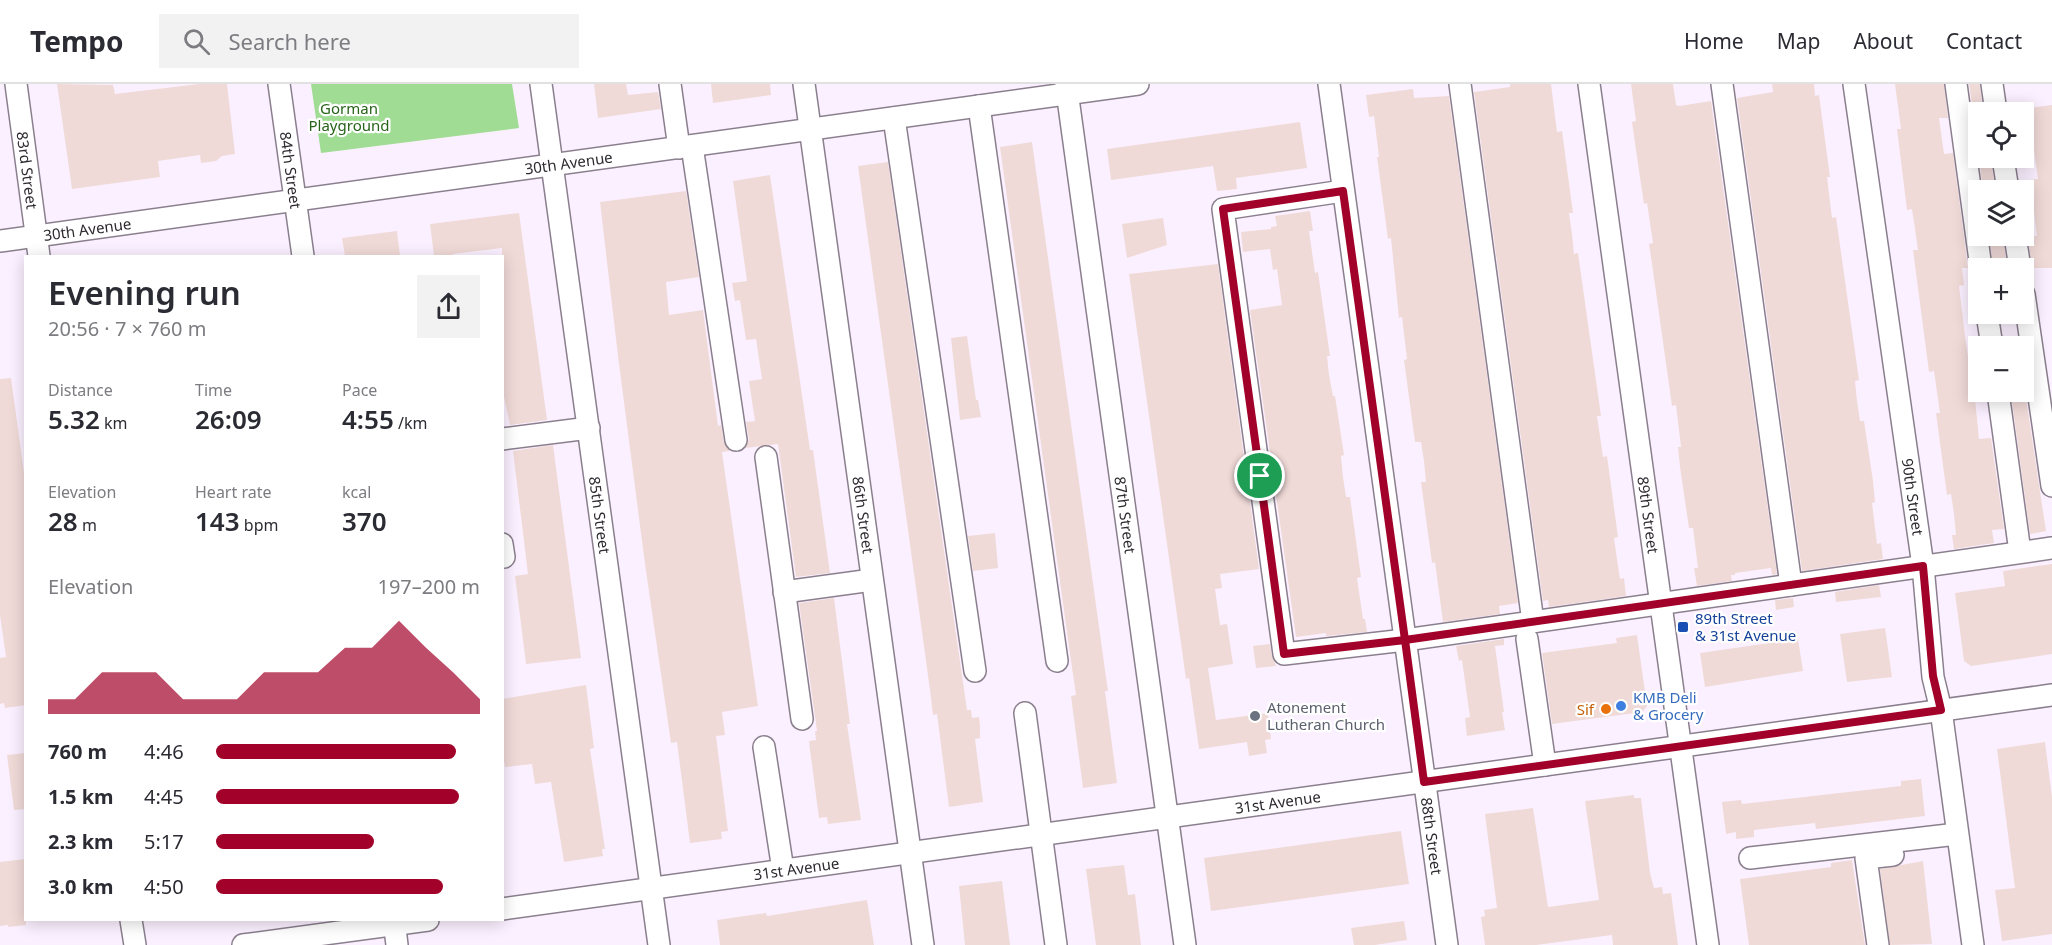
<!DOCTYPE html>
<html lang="en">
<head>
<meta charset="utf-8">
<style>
  body { margin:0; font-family:"Noto Sans",sans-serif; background:#f2f2f3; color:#2b2b33; height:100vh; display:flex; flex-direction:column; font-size:22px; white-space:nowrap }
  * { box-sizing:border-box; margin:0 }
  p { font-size:20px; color:#7c7c81 }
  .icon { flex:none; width:33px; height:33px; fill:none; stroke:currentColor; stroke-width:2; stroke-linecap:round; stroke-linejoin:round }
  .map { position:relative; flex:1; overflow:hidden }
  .details { position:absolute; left:24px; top:171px; width:480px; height:666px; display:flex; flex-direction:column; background:#fff; border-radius:0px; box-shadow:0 3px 15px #0003 }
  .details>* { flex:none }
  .controls { position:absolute; left:1968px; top:18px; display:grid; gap:12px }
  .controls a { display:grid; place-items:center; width:66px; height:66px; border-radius:0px; background:#fff; box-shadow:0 3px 15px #0003; font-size:30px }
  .pin { position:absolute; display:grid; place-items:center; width:51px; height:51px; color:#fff; margin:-26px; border:3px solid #fff; border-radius:50%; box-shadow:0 2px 6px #0007 }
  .round { display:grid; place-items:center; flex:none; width:63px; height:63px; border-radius:0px; background:#f2f2f3 }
  .overview { display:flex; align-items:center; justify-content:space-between; height:102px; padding:0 24px }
  h1 { font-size:33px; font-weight:600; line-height:45px }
  .figures { display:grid; grid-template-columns:repeat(3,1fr); gap:9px; height:102px; padding:6px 24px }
  .figures div { display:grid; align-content:center }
  .figures b { font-size:26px; font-weight:600 }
  .figures small { font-size:16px; font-weight:400 }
  .figures p { font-size:16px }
  .chart { height:168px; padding:12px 24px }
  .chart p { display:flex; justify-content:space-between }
  .chart svg { width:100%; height:108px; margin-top:6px; fill:#a2022a; opacity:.7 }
  ul { padding:0 24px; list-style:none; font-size:20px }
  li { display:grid; grid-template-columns:96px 72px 1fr; align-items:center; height:45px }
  li i { height:15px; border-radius:8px; background:#a2022a }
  header { display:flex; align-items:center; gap:36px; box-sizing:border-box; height:84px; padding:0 30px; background:#fff; border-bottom:2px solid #e1e1e2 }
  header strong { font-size:28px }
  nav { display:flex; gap:33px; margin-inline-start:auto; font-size:21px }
  .search { width:420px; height:54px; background:#f2f2f3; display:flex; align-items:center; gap:15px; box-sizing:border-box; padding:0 21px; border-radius:0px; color:#7c7c81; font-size:22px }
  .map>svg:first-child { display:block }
  .green { fill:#a0dc94 }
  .building { fill:#f0dad8 }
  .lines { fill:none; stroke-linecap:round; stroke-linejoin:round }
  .minor-casing { stroke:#8a7f8d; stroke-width:24 }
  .minor { stroke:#fff; stroke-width:21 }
  .route-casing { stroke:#fff; stroke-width:12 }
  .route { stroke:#a2022a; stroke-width:8 }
  .transit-dot { fill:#1a4fb4; stroke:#fff; stroke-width:2 }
  .shop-dot { fill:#3f7fe0; stroke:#fff; stroke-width:2 }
  .food-dot { fill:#e8710a; stroke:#fff; stroke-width:2 }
  .worship-dot { fill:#6b7280; stroke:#fff; stroke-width:2 }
  .labels { text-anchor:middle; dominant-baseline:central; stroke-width:4.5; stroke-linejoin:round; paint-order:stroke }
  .park-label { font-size:15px; fill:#276319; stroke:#fff }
  .street-label { font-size:15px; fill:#2d292f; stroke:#fff }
  .transit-label { font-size:15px; fill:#164399; stroke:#fff; text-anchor:start }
  .shop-label { font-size:15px; fill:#366cbe; stroke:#fff; text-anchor:start }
  .worship-label { font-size:15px; fill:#5b616d; stroke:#fff; text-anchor:start }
  .food-label { font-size:15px; fill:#c56008; stroke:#fff; text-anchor:end }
</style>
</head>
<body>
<header>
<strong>Tempo</strong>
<div class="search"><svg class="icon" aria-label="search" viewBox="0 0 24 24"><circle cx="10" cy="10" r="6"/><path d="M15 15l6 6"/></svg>Search here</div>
<nav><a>Home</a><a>Map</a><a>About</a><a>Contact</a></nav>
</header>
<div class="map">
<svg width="2052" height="861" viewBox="0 0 2052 861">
  <rect width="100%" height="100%" fill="#fbf0ff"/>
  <!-- green -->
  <polygon class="green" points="311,0 512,0 519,44 321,69"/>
  <!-- building -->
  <g class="building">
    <polygon points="57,0 113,1 115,10 199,0 227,0 235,70 222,72 216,77 201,79 200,71 158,77 160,93 72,105"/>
    <polygon points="594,0 626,0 628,11 658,8 661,25 598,34"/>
    <polygon points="711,0 770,0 771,11 713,19"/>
    <polygon points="1510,0 1551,0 1557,48 1562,47 1573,129 1569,129 1572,150 1574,170 1578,169 1601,332 1597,332 1603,373 1607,372 1618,453 1614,454 1617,475 1620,495 1624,494 1626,512 1549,523 1548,516 1543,517 1474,8 1510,3"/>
    <polygon points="1631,0 1673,0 1676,21 1679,22 1711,17 1777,490 1772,491 1771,484 1735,489 1735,491 1731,491 1732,497 1697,502 1694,484 1698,484 1693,444 1689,444 1680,383 1678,363 1681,363 1676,321 1672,322 1652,180 1649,160 1653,159 1647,119 1644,120 1638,80 1632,38 1636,37"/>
    <polygon points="1772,0 1814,0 1815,12 1819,11 1830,93 1827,93 1832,134 1836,133 1859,296 1855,297 1857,317 1860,337 1864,337 1873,397 1875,418 1872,419 1877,460 1881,459 1883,475 1802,487 1737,14 1773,8"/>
    <polygon points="1895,0 1944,0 1948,34 1939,34 1944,70 1953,69 1968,184 1962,184 1964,201 1959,202 1965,252 1968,273 1978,272 1978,314 1975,315 1979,355 1991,354 2004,445 1992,446 1994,459 1954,465 1952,451 1956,451 1954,430 1951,410 1947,411 1936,329 1940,329 1934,287 1929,288 1913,166 1918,166 1915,145 1912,125 1907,126 1897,45 1901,45"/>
    <polygon points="1969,0 1980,0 1983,28 1978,28 1978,34 1974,34"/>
    <polygon points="1413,5 1414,14 1449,12 1518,519 1499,522 1500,530 1443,538 1435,478 1432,479 1421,398 1426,398 1424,377 1421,358 1415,358 1404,276 1407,275 1402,233 1399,234 1391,154 1388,155 1377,73 1379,73 1374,32 1369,33 1366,11"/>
    <polygon points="2052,21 2052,184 2032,184 2028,152 2037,152 2030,96 2038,95 2031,44 2024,45 2024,25"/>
    <polygon points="1300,38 1307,84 1236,94 1237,105 1217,107 1213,82 1111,96 1107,65"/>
    <polygon points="1032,58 1105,586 1108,607 1105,607 1117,699 1083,704 1071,612 1076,611 1070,570 1000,63"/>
    <polygon points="1979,74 1991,74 1995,106 1983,106"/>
    <polygon points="888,78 967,626 971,626 972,634 979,633 980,642 980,654 975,655 983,718 949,723 937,630 933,631 930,606 858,82"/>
    <polygon points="770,91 810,366 813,366 830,489 796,493 778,360 745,364 749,355 746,338 755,337 749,297 762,295 756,255 746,256 740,216 735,217 732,199 747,197 733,97"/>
    <polygon points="686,107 699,193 666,198 669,231 703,226 718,342 721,341 724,358 730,367 722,368 758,622 722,628 725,651 716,652 728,747 721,748 722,755 690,759 677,658 671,659 645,480 618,272 600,118"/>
    <polygon points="1310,127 1313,147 1309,147 1315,189 1318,188 1330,272 1327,272 1329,291 1333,312 1335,312 1344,371 1341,372 1343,393 1346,413 1350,413 1361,493 1357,494 1363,535 1365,535 1367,548 1326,552 1326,549 1296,553 1250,226 1282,221 1277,185 1273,186 1270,165 1243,168 1241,148 1271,145 1271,143 1277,142 1275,132"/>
    <polygon points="519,129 547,336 510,341 502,303 502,164 453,170 453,172 434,172 430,140"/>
    <polygon points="1163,134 1167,161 1127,174 1122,140"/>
    <polygon points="397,147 400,172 345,172 342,154"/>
    <polygon points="1989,152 2003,152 2007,184 1993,184"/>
    <polygon points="1218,180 1259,485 1220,490 1222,504 1215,505 1220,541 1227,540 1233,580 1208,584 1216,636 1268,629 1271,655 1265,656 1267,669 1249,672 1247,658 1199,665 1189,594 1186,595 1129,190"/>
    <polygon points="967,252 976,316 978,316 981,333 960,336 951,254"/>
    <polygon points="11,294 26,404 26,621 5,624 4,619 0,620 0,574 6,573 0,531 0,295"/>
    <polygon points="2025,308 2046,447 2030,450 2011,310"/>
    <polygon points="553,361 581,574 526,580 515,492 528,490 513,367"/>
    <polygon points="995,449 998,484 973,487 968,452"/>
    <polygon points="2052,480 2052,570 1971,582 1964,577 1955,509 2005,502 2003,487"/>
    <polygon points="1879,501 1881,513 1836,518 1835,508"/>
    <polygon points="834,514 850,640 847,640 861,736 828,740 827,733 819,734 810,666 809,657 816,656 815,647 817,647 799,519"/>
    <polygon points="1793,514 1794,523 1776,526 1775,516"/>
    <polygon points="1885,544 1892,593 1847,598 1840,550"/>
    <polygon points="1637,551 1647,622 1642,628 1552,640 1542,569 1617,559 1616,554"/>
    <polygon points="1504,555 1504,561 1495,562 1504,628 1502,628 1505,646 1467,652 1465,634 1470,633 1462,576 1459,577 1456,562"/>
    <polygon points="1798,555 1803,587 1705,603 1700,569"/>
    <polygon points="1270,560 1272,572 1276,582 1256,584 1253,562"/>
    <polygon points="586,601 594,664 590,665 605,765 602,765 603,772 564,778 551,698 535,700 532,680 505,683 502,665 502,615"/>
    <polygon points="2045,658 2052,713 2052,850 2002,857 1995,806 2015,804 1997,665"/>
    <polygon points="26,669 26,725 14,726 7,671"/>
    <polygon points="1921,695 1925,732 1816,745 1815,739 1754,746 1754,753 1736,755 1736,748 1726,750 1722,718 1741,716 1742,720 1901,702 1901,697"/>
    <polygon points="1634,711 1634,714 1641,714 1650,789 1654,804 1662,803 1663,810 1671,809 1678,861 1613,861 1612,851 1536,861 1485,861 1481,833 1485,832 1484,826 1497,824 1485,730 1533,724 1548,823 1599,816 1585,717"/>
    <polygon points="1401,747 1409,800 1211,827 1204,774"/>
    <polygon points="26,775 26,841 8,843 8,841 0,842 0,778"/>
    <polygon points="1852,776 1865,861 1749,861 1740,795 1831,783 1831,779"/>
    <polygon points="1923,777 1932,860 1890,861 1880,785"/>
    <polygon points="1124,781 1128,811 1135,810 1141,861 1096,861 1086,785"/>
    <polygon points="1002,797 1010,861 965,861 959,802"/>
    <polygon points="867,816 874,861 720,861 717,836 766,829 767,832"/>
    <polygon points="1404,837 1407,856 1375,861 1354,861 1351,844"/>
  </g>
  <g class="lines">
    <!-- minor casing -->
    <g class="minor-casing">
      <g id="minor">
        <path id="s1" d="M16,0l23,172"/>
        <path id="s2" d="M279,0l24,172"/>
        <path id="s3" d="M541,0l118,861"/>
        <polyline points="670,0 679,64"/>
        <path id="s4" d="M804,0l119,861"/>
        <path id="s5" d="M1066,0l119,861"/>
        <path id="s6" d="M1329,0l118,861"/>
        <polyline points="1460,0 1533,538"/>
        <path id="s7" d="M1589,0l119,861"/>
        <polyline points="1722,0 1791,501"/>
        <path id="s8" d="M1854,0l69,482 10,111 8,33 32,235"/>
        <polyline points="1956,0 1981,184"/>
        <polyline points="1992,0 1996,28"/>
        <polyline points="979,22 1057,577"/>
        <polyline points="894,34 975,587"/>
        <polyline points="692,62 736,356"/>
        <polyline points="2003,74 2008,106"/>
        <polyline points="1343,107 1223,125 1284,570 1405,556 2052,464"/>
        <polyline points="2015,152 2020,184"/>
        <path id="s9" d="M0,157l1138,-157"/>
        <polyline points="2024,210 2052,402"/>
        <polyline points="1987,230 1992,262"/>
        <polyline points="1998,308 2020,468"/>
        <polyline points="502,355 589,344"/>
        <polyline points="766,373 802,635"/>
        <polyline points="502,460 504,473"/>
        <polyline points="784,508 872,496"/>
        <polyline points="1527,555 1545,681"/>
        <polyline points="1025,629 1056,861"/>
        <polyline points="764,663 783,786"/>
        <polyline points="1750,774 1957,750"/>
        <path id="s10" d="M502,825l1550,-214"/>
        <polyline points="131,836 135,861"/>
        <polyline points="394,836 397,861"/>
        <polyline points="243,861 428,836"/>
        <polyline points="1878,861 1866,774 1893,771"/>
      </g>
    </g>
    <!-- minor -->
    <use href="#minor" class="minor"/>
  </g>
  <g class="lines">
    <!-- route casing -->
    <g class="route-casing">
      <polyline id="route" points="1260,392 1284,570 1405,556 1424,698 1941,626 1933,592 1923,482 1405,556 1343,107 1223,125 1260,392"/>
    </g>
    <!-- route -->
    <use href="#route" class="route"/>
  </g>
  <!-- markers -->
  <rect class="transit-dot" x="1677" y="537" width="12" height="12" rx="3"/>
  <circle class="shop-dot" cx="1621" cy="622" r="6"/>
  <circle class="food-dot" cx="1606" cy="625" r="6"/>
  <circle class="worship-dot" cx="1255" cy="632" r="6"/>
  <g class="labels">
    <!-- park labels -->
    <g class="park-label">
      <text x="349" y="24">Gorman<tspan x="349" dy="17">Playground</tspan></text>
    </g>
    <!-- street labels -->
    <g class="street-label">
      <text stroke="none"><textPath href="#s9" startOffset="574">30th Avenue</textPath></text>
      <text stroke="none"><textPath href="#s1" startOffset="87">83rd Street</textPath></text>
      <text stroke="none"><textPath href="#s2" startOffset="87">84th Street</textPath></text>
      <text stroke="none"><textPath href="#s9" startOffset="88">30th Avenue</textPath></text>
      <text stroke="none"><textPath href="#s8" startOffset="417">90th Street</textPath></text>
      <text stroke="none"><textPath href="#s3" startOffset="435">85th Street</textPath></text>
      <text stroke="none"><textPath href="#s4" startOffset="435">86th Street</textPath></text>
      <text stroke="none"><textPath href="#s5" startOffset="435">87th Street</textPath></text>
      <text stroke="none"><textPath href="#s7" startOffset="435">89th Street</textPath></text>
      <text stroke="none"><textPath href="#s10" startOffset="783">31st Avenue</textPath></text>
      <text stroke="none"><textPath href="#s6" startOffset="759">88th Street</textPath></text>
      <text stroke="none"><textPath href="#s10" startOffset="297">31st Avenue</textPath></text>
    </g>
    <!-- transit labels -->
    <g class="transit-label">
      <text x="1695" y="534">89th Street<tspan x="1695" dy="17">&amp; 31st Avenue</tspan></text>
    </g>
    <!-- shop labels -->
    <g class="shop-label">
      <text x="1633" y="613">KMB Deli<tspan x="1633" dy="17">&amp; Grocery</tspan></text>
    </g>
    <!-- worship labels -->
    <g class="worship-label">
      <text x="1267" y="623">Atonement<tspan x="1267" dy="17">Lutheran Church</tspan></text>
    </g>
    <!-- food labels -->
    <g class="food-label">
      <text x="1594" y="625">Sif</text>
    </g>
  </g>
</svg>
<div class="controls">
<a><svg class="icon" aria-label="locate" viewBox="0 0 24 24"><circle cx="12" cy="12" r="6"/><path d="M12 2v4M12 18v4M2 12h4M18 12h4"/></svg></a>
<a><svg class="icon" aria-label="layers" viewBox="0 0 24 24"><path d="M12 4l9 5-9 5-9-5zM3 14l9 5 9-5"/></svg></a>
<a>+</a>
<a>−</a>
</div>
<div class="pin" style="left:1260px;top:392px;background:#1e9e55"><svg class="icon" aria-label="arrive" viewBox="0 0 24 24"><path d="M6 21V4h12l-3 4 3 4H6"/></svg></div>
<section class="details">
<div class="overview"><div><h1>Evening run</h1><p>20:56 · 7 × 760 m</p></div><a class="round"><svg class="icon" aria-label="share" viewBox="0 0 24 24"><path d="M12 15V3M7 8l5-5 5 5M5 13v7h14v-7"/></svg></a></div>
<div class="figures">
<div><p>Distance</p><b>5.32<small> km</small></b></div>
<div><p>Time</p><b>26:09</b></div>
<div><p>Pace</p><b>4:55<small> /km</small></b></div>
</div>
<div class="figures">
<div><p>Elevation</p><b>28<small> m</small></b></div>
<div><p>Heart rate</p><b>143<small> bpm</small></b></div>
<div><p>kcal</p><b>370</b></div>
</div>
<div class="chart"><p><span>Elevation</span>197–200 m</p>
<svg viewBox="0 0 160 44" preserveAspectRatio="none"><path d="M0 44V38L10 38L20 27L30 27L40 27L50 38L60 38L70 38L80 27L90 27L100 27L110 17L120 17L130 6L140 17L150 27L160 38V44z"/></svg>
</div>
<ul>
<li><b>760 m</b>4:46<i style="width:91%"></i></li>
<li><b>1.5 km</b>4:45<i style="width:92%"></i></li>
<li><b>2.3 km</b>5:17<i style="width:60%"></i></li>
<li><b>3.0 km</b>4:50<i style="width:86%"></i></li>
</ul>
</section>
</div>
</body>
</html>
